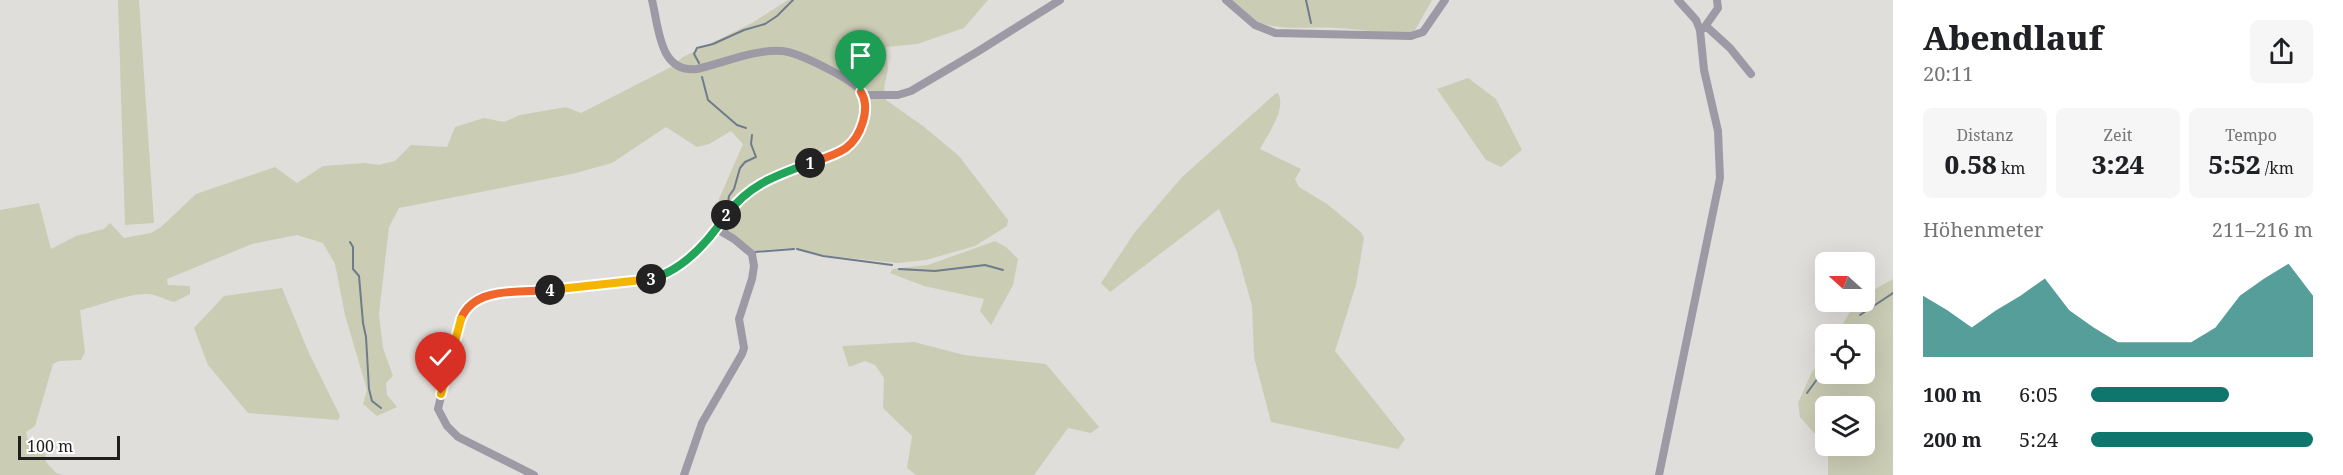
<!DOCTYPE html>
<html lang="de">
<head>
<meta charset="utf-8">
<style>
  body { margin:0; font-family:"Noto Serif",serif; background:#f6f6f6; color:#202124; height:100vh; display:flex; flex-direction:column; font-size:22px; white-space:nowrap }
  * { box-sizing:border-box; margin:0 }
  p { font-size:20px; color:#757577 }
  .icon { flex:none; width:33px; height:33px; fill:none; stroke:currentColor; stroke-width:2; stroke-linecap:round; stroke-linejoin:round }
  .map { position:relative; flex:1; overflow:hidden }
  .details { display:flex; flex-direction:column; background:#fff; width:450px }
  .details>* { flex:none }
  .needle { width:39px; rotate:291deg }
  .buttons { position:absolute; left:1815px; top:252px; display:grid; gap:12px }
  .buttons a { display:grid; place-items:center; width:60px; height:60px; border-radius:9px; background:#fff; box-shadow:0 6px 24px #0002; font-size:30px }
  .scale { position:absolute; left:18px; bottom:15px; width:102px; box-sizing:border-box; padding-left:6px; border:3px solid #201f1e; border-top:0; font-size:16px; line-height:21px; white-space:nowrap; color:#201f1e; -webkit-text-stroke:4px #fff; paint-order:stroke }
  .pin { position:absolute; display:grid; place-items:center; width:51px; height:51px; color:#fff; margin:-62px -26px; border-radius:50% 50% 50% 0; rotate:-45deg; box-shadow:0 0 6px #0007 }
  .pin .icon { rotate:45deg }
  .km { position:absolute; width:30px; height:30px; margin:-15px; border-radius:50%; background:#222; color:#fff; font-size:16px; line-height:30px; text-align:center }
  .round { display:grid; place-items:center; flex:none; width:63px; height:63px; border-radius:9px; background:#f6f6f6 }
  .headline { display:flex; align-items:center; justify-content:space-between; height:102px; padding:0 30px }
  h1 { font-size:33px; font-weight:800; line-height:45px }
  .metrics { display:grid; grid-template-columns:repeat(3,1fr); gap:9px; height:102px; padding:6px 30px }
  .metrics div { display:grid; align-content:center; border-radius:9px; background:#f6f6f6; text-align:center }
  .metrics b { font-size:26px; font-weight:800 }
  .metrics small { font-size:16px; font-weight:400 }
  .metrics p { font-size:16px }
  .chart { height:168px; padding:12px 30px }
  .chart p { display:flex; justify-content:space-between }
  .chart svg { width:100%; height:108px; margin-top:6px; fill:#0f766e; opacity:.7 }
  ul { padding:0 30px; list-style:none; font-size:20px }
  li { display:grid; grid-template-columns:96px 72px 1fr; align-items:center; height:45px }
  li i { height:15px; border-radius:8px; background:#0f766e }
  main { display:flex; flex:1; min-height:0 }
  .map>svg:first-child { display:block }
  .green { fill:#cbccb4; fill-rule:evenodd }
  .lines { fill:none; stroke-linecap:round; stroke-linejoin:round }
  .stream { stroke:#6e7c8b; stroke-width:2 }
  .street { stroke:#9d9aa6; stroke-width:8 }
  .split-1-casing { stroke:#fff; stroke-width:12 }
  .split-2-casing { stroke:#fff; stroke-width:12 }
  .split-3-casing { stroke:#fff; stroke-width:12 }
  .split-4-casing { stroke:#fff; stroke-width:12 }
  .split-5-casing { stroke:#fff; stroke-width:12 }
  .split-6-casing { stroke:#fff; stroke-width:12 }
  .split-1 { stroke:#f0652b; stroke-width:8 }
  .split-2 { stroke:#22a559; stroke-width:8 }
  .split-3 { stroke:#22a559; stroke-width:8 }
  .split-4 { stroke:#f5b400; stroke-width:8 }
  .split-5 { stroke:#f0652b; stroke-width:8 }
  .split-6 { stroke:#f5b400; stroke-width:8 }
</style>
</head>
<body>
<main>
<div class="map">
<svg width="1893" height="475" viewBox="0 0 1893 475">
  <rect width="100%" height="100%" fill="#e0deda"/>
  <!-- green -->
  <g class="green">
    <polygon points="118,0 139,0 154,223 125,225"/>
    <path d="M788,0h200l-24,28 -47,16 -31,3 2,23 -4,17 2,13 37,26 36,30 49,64 -1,6 -32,20 -49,14 -29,3 -76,-8 -32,-7 -36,3 -38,-28 4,-24 24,-55 -12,-13 -22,13 -12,3 -31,-20 -54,36 -40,11 -173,34 -10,19 -10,87 4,34 10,28 -7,7 1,12 10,12 -20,9 -14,-12 4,-14 -22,-75 -10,-51 -12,-21 -26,-8 -45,9 -85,35 1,6 22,1v8l-16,8c-8,-2 -19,-8 -27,-8 -18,-1 -48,12 -67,16l5,42 -4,8 -22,1 -6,3 -18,62 -9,6 2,8 17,8 1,14 10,11 7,2h-63v-265l39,-7 12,46 25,-13 28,-7 6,-6 14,15 27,-5 10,-6 35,-33 79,-27 22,16 26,-17 41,-3 15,2 16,-4 16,-16 36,2 8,-20 29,-9 20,4 16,-7 46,-8 15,6 90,-46 12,-10 69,-34z"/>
    <path d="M1229,0h203l-21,37c-24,-3 -49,-8 -74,-9 -45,-3 -73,10 -108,-28z"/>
    <polygon points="1468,78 1496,99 1522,150 1501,167 1486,160 1437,89"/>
    <path d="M1278,93c9,16 -11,42 -18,56l41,20 -6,10 4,8 28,17 34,28 3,6 -8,47 -21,66 70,88 -7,10 -127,-27 -17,-65 -2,-51 -15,-54 -18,-43 -109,83 -9,-9 34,-51 47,-55 93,-83z"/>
    <polygon points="995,241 1006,247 1018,259 1013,285 991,325 980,311 984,299 924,286 890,273 893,269 928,265"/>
    <path d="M1893,279v196h-65v-26l-28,-32 -2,-14 13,-29 14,-20 1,20h38v-40h-27l14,-24 8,-8h5l1,-7zM1826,406h38v40h-38z"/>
    <polygon points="282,288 309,353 340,416 338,420 248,413 208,365 194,328 224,296"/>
    <polygon points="914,342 964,355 1046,364 1099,427 1091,433 1068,428 1034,475 916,475 907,468 912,436 883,408 884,378 875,365 865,361 849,367 842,346"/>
  </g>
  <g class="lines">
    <!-- stream -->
    <g class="stream">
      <polyline points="1306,0 1311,23"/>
      <polyline points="699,63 694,54 697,48 713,44 744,30 765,24 777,16 793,0"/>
      <polyline points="702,77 708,100 737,125 746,128"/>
      <polyline points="728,203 729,196 734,189 740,168 745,162 756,157 751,144 752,135"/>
      <polyline points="727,232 728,217"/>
      <polyline points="350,242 353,247 353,269 359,276 363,323 366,337 369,389 372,401 381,408"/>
      <polyline points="797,249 823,256 892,265"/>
      <polyline points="754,252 794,249"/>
      <polyline points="899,269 935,271 985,265 1003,270"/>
      <polyline points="1860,315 1893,293"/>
      <polyline points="1850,334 1852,331"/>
      <polyline points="1807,393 1826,367"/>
    </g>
    <!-- street -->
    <g class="street">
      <polyline points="1226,0 1255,25 1275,33 1411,36 1423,32 1445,0"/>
      <polyline points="1707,27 1730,48 1751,74"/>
      <polyline points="1704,28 1718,8 1717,0"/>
      <polyline points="863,95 898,95 911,91 977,52 1060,0"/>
      <path d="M534,475l-76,-38 -11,-11 -9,-17 18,-77 8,-22 11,-10 17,-5 157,-15c25,-7 47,-24 63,-44 12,-14 19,-31 33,-43 20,-17 50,-24 74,-33 10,-4 21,-7 29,-14 12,-10 24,-40 14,-54 -10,-13 -64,-40 -80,-41 -28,-2 -58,12 -85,18 -38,4 -38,-41 -45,-69"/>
      <polyline points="684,475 702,423 742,354 744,348 739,319 752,279 754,266 752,254 734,239 717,229"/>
      <polyline points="1659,475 1720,178 1718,131 1704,70 1700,30 1696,20 1678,0"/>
    </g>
  </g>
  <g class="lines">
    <!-- split-1 casing -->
    <g class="split-1-casing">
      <path id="split-1" d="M810,163c12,-4 26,-8 36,-15 15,-11 25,-40 15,-56"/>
    </g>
    <!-- split-2 casing -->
    <g class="split-2-casing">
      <path id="split-2" d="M726,215c24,-31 49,-39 84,-52"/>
    </g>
    <!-- split-3 casing -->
    <g class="split-3-casing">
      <path id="split-3" d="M651,279c33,-9 57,-37 75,-64"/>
    </g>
    <!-- split-4 casing -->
    <g class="split-4-casing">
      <polyline id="split-4" points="550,290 651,279"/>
    </g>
    <!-- split-5 casing -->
    <g class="split-5-casing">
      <path id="split-5" d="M461,319c13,-33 59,-26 89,-29"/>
    </g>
    <!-- split-6 casing -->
    <g class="split-6-casing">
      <polyline id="split-6" points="441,394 461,319"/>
    </g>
    <!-- split-1 -->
    <use href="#split-1" class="split-1"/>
    <!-- split-2 -->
    <use href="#split-2" class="split-2"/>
    <!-- split-3 -->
    <use href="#split-3" class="split-3"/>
    <!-- split-4 -->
    <use href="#split-4" class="split-4"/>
    <!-- split-5 -->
    <use href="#split-5" class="split-5"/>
    <!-- split-6 -->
    <use href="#split-6" class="split-6"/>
  </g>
</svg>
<div class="buttons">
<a><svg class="needle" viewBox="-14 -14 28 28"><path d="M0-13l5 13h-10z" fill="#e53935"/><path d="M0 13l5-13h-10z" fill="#757577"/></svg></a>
<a><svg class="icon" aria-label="locate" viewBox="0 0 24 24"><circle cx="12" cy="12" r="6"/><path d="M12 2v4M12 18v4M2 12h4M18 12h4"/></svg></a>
<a><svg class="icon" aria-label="layers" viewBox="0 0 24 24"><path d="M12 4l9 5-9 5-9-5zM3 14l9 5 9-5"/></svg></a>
</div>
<div class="scale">100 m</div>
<div class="pin" style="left:861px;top:92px;background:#1e9e55"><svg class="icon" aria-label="arrive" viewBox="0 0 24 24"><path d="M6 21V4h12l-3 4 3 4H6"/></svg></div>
<div class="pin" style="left:441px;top:394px;background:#d93025"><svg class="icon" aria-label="check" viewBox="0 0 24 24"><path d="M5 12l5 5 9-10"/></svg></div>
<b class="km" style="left:810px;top:163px">1</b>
<b class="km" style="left:726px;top:215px">2</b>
<b class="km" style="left:651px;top:279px">3</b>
<b class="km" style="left:550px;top:290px">4</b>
</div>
<section class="details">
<div class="headline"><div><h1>Abendlauf</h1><p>20:11</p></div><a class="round"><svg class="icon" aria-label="share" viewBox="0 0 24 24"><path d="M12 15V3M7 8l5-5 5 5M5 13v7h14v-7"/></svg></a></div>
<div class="metrics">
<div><p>Distanz</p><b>0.58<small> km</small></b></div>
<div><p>Zeit</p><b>3:24</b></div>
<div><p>Tempo</p><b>5:52<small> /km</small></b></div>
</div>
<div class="chart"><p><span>Höhenmeter</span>211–216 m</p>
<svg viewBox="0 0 160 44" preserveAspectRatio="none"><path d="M0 44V19L10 25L20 32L30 25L40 19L50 12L60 25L70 32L80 38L90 38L100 38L110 38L120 32L130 19L140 12L150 6L160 19V44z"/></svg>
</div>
<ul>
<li><b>100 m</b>6:05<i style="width:62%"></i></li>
<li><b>200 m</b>5:24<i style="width:100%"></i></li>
</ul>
</section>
</main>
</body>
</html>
